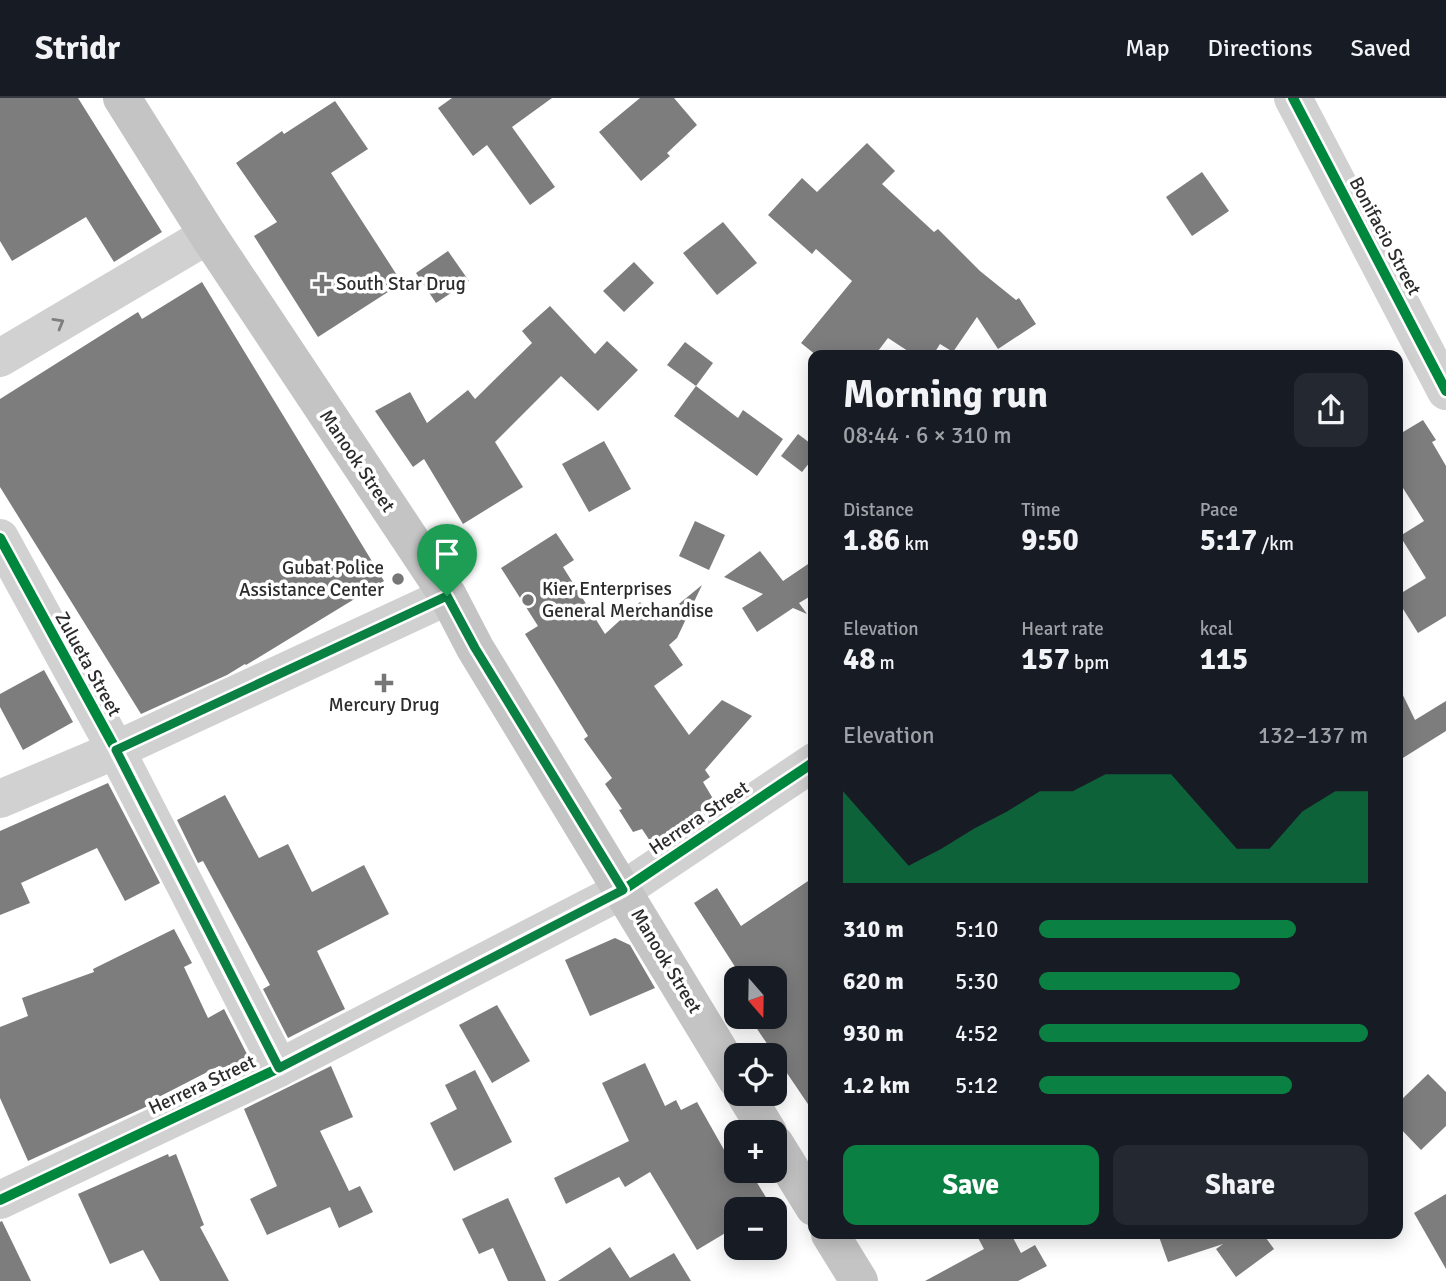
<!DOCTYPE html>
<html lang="en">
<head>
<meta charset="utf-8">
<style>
  body { margin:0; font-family:Signika,sans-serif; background:#242831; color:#f1f3f6; height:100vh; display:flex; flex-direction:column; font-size:26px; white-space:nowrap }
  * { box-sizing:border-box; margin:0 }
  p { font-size:23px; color:#9ea1a6 }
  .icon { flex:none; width:38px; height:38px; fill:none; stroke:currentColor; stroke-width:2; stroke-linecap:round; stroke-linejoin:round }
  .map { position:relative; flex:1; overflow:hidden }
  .details { position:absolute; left:808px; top:252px; width:595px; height:889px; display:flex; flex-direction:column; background:#171b24; border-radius:14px; box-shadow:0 4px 18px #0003 }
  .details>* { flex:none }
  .needle { width:46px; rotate:160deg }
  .controls { position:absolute; left:724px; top:868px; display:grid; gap:14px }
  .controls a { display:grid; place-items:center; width:63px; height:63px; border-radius:14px; background:#171b24; box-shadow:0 4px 18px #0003; font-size:35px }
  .pin { position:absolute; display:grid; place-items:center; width:60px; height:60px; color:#fff; margin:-72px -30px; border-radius:50% 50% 50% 0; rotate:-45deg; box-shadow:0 0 7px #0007 }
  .pin .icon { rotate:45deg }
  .round { display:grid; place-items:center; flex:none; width:74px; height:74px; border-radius:14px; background:#242831 }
  .headline { display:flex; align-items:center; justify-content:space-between; height:119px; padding:0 35px }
  h1 { font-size:38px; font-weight:700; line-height:52px }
  .metrics { display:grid; grid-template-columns:repeat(3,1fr); gap:10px; height:119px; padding:7px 35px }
  .metrics div { display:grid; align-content:center }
  .metrics b { font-size:30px; font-weight:700 }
  .metrics small { font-size:19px; font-weight:400 }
  .metrics p { font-size:19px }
  .chart { height:196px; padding:14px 35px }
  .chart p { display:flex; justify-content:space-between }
  .chart svg { width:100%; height:126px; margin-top:7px; fill:#0b8043; opacity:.7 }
  .action { display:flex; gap:14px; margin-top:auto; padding:14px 35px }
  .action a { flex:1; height:80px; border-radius:14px; background:#0b8043; color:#fff; font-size:28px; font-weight:700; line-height:80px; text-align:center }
  .action a+a { background:#242831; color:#f1f3f6 }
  ul { padding:0 35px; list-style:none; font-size:23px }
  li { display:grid; grid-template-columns:112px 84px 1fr; align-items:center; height:52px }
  li i { height:18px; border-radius:9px; background:#0b8043 }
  header { display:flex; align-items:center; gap:42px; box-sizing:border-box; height:98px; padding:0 35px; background:#171b24; border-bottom:2px solid #363941 }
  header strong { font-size:33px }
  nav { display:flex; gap:38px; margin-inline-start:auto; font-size:24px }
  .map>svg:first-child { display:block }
  .building { fill:#7d7d7d }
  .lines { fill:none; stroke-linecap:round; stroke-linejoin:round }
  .minor { stroke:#d1d1d1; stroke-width:38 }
  .major { stroke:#c4c4c4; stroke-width:38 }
  .cycleway-casing { stroke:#fff; stroke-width:15 }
  .cycleway { stroke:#00873e; stroke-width:10 }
  .oneway { stroke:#7e7e7e }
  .route-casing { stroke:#fff; stroke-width:14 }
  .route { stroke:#0b8043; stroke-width:9 }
  .poi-dot { fill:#767676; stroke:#fff; stroke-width:2.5 }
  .labels { text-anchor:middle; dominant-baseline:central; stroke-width:7; stroke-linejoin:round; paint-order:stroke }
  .street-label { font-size:19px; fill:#2c2c2c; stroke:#fff }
  .poi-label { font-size:19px; fill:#2c2c2c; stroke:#fff; text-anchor:start }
</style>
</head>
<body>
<header>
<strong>Stridr</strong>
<nav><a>Map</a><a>Directions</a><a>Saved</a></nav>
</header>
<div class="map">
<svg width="1446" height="1183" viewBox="0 0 1446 1183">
  <rect width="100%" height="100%" fill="#fff"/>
  <!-- building -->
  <g class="building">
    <polygon points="0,0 78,0 162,134 114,164 86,119 12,163 0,143"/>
    <polygon points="452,0 552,0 512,29 555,89 530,107 487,47 473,58 438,10"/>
    <polygon points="640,0 674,0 697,27 667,55 670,58 641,83 599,34"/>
    <polygon points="335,3 368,51 331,75 402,185 318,239 254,138 277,124 236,65 282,33 284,36"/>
    <polygon points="867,45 895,73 882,86 934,134 938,131 980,173 1016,202 1019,200 1036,226 998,251 977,219 953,254 940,246 933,257 914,257 888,240 875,257 816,257 801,245 852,183 816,151 812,156 768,117 802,80 817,94"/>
    <polygon points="1202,74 1229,113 1192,138 1166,99"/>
    <polygon points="723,124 757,165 717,197 683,155"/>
    <polygon points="448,153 469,183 436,205 416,175"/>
    <polygon points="634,164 654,185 624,214 603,193"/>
    <polygon points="202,184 384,483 246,567 245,566 227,577 141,616 0,389 0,301 138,214 142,221"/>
    <polygon points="550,208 595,256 607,243 638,272 598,313 561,278 495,344 523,389 463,426 424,361 413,369 375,313 410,294 427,325 468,292 475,301 532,245 522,233"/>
    <polygon points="685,244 713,265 696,288 667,267"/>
    <polygon points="696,288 738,320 743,312 783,341 757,378 674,318"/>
    <polygon points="1423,322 1436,342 1432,344 1446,368 1446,518 1418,535 1398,503 1398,497 1426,480 1400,438 1424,423 1398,382 1398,337"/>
    <polygon points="798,336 814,348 814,359 802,374 781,358"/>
    <polygon points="604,343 631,391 589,414 562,366"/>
    <polygon points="695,423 725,437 709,472 679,458"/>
    <polygon points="556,435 574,462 563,469 605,536 640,504 658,523 702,487 677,540 669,547 683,567 654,588 689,637 722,602 752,618 705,672 710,679 703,684 715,704 652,746 642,731 633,734 619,712 622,711 605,686 612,680 584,641 588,638 525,536 538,528 501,470"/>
    <polygon points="760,453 783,483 814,462 814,496 799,505 807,516 793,510 757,534 742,510 763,496 724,479"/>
    <polygon points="44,572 73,624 23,652 0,609 0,596"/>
    <polygon points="1398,587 1415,622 1446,603 1446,633 1398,663"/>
    <polygon points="108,685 160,785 125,803 97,750 21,785 30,805 0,817 0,733"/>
    <polygon points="225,697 259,760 288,746 312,794 364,767 389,816 317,853 345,911 288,940 263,891 270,887 203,763 198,765 177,722"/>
    <polygon points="814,779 814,1015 749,919 775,919 775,880 737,880 741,878 694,805 717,790 741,828"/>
    <polygon points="174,831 192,865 184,869 208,920 224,911 249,960 222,973 219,968 149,1004 150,1007 28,1063 0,1000 0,929 28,918 22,900 94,874 93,871"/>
    <polygon points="615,840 630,847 655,890 590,918 565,862"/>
    <polygon points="497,907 530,963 492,985 459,927"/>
    <polygon points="645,965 665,1008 676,1002 681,1012 697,1004 736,1073 750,1073 773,1111 737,1111 737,1128 697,1152 650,1074 625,1089 619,1079 566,1106 554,1080 629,1043 602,985"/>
    <polygon points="331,968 353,1019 320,1033 349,1093 360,1088 373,1114 339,1130 330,1109 267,1137 250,1101 277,1088 244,1011"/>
    <polygon points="475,972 512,1044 454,1073 430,1025 457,1011 445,987"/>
    <polygon points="1428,976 1446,994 1446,1028 1421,1052 1398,1028 1398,1005"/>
    <polygon points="168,1056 169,1059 176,1056 204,1127 200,1129 229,1183 160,1183 143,1152 110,1166 78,1096"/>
    <polygon points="1446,1096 1446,1171 1414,1115"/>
    <polygon points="508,1100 546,1183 508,1183 493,1150 479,1156 462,1121"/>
    <polygon points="2,1123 31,1183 0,1183 0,1124"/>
    <polygon points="976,1136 1011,1136 1021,1155 1035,1147 1047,1168 1018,1183 925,1183 984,1151"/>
    <polygon points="1158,1136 1263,1136 1274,1151 1236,1179 1216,1151 1223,1146 1168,1164"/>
    <polygon points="610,1149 630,1180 674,1155 691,1183 558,1183"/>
  </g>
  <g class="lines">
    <!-- minor -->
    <g class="minor">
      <polyline points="1293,0 1446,293"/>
      <polyline points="0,260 208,137"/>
      <polyline points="0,440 116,652 279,970"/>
      <polyline points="0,701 116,652 448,498"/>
      <polyline points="0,1102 279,970 623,792 814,664"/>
    </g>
    <!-- major -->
    <g class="major">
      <polyline points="122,0 208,137 448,498 475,550 737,982"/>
      <polyline points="745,996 768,1034"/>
      <polyline points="775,1046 814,1109"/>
      <polyline points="830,1136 859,1183"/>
    </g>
    <!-- cycleway casing -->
    <g class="cycleway-casing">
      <g id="cycleway">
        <polyline points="1293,0 1446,293"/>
        <polyline points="0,440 116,652 279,970"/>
        <polyline points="0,1102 279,970 623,792 814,664"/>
      </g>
    </g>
    <!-- cycleway -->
    <use href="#cycleway" class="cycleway"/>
  </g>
  <!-- one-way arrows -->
  <defs><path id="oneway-chevron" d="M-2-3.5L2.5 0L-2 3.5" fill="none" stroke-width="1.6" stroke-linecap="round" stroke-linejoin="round" transform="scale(1.75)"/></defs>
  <use class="oneway" href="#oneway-chevron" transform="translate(59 225) rotate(-30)"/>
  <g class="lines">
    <!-- route casing -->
    <g class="route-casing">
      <polygon id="route" points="447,498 475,550 623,792 279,970 116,652"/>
    </g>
    <!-- route -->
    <use href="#route" class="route"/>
  </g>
  <!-- markers -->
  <g class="poi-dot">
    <path d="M318.5 175.5h7v7h7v7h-7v7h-7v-7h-7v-7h7z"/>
    <circle cx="398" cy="481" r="7"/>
    <circle cx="528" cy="502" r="7"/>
    <path d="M380.5 574.5h7v7h7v7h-7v7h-7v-7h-7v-7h7z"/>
  </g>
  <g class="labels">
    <!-- street labels -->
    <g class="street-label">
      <text transform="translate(1385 138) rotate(62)">Bonifacio Street</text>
      <text transform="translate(357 363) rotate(56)">Manook Street</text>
      <text transform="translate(88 566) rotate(61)">Zulueta Street</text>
      <text transform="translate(699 720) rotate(-34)">Herrera Street</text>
      <text transform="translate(666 863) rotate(59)">Manook Street</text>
      <text transform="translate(202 987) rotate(-25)">Herrera Street</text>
    </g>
    <!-- poi labels -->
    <g class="poi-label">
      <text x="336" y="186">South Star Drug</text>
      <text x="384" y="470" text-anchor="end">Gubat Police<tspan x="384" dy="22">Assistance Center</tspan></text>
      <text x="542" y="491">Kier Enterprises<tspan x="542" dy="22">General Merchandise</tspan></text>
      <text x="384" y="607" text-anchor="middle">Mercury Drug</text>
    </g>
  </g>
</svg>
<div class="controls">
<a><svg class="needle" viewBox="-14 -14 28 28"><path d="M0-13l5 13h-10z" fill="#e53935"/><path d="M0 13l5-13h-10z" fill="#9ea1a6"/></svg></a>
<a><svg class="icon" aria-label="locate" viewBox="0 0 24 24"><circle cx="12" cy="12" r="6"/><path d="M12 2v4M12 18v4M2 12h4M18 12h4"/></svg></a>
<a>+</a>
<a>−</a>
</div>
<div class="pin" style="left:447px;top:498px;background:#1e9e55"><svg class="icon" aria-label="arrive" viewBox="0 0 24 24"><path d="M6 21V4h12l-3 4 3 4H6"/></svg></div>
<section class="details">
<div class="headline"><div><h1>Morning run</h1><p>08:44 · 6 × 310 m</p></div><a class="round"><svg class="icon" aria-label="share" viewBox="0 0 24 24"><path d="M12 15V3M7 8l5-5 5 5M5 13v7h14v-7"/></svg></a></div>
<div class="metrics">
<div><p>Distance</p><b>1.86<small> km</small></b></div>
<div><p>Time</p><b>9:50</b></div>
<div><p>Pace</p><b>5:17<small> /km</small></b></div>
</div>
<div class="metrics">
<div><p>Elevation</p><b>48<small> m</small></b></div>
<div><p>Heart rate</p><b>157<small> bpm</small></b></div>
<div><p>kcal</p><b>115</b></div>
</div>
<div class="chart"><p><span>Elevation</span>132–137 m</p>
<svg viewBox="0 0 160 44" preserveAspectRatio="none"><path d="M0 44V12L10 25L20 38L30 32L40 25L50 19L60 12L70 12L80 6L90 6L100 6L110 19L120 32L130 32L140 19L150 12L160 12V44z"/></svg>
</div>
<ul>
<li><b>310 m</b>5:10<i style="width:78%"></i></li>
<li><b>620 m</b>5:30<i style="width:61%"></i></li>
<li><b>930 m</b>4:52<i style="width:100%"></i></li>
<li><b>1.2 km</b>5:12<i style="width:77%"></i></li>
</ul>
<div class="action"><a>Save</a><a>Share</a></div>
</section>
</div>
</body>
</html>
